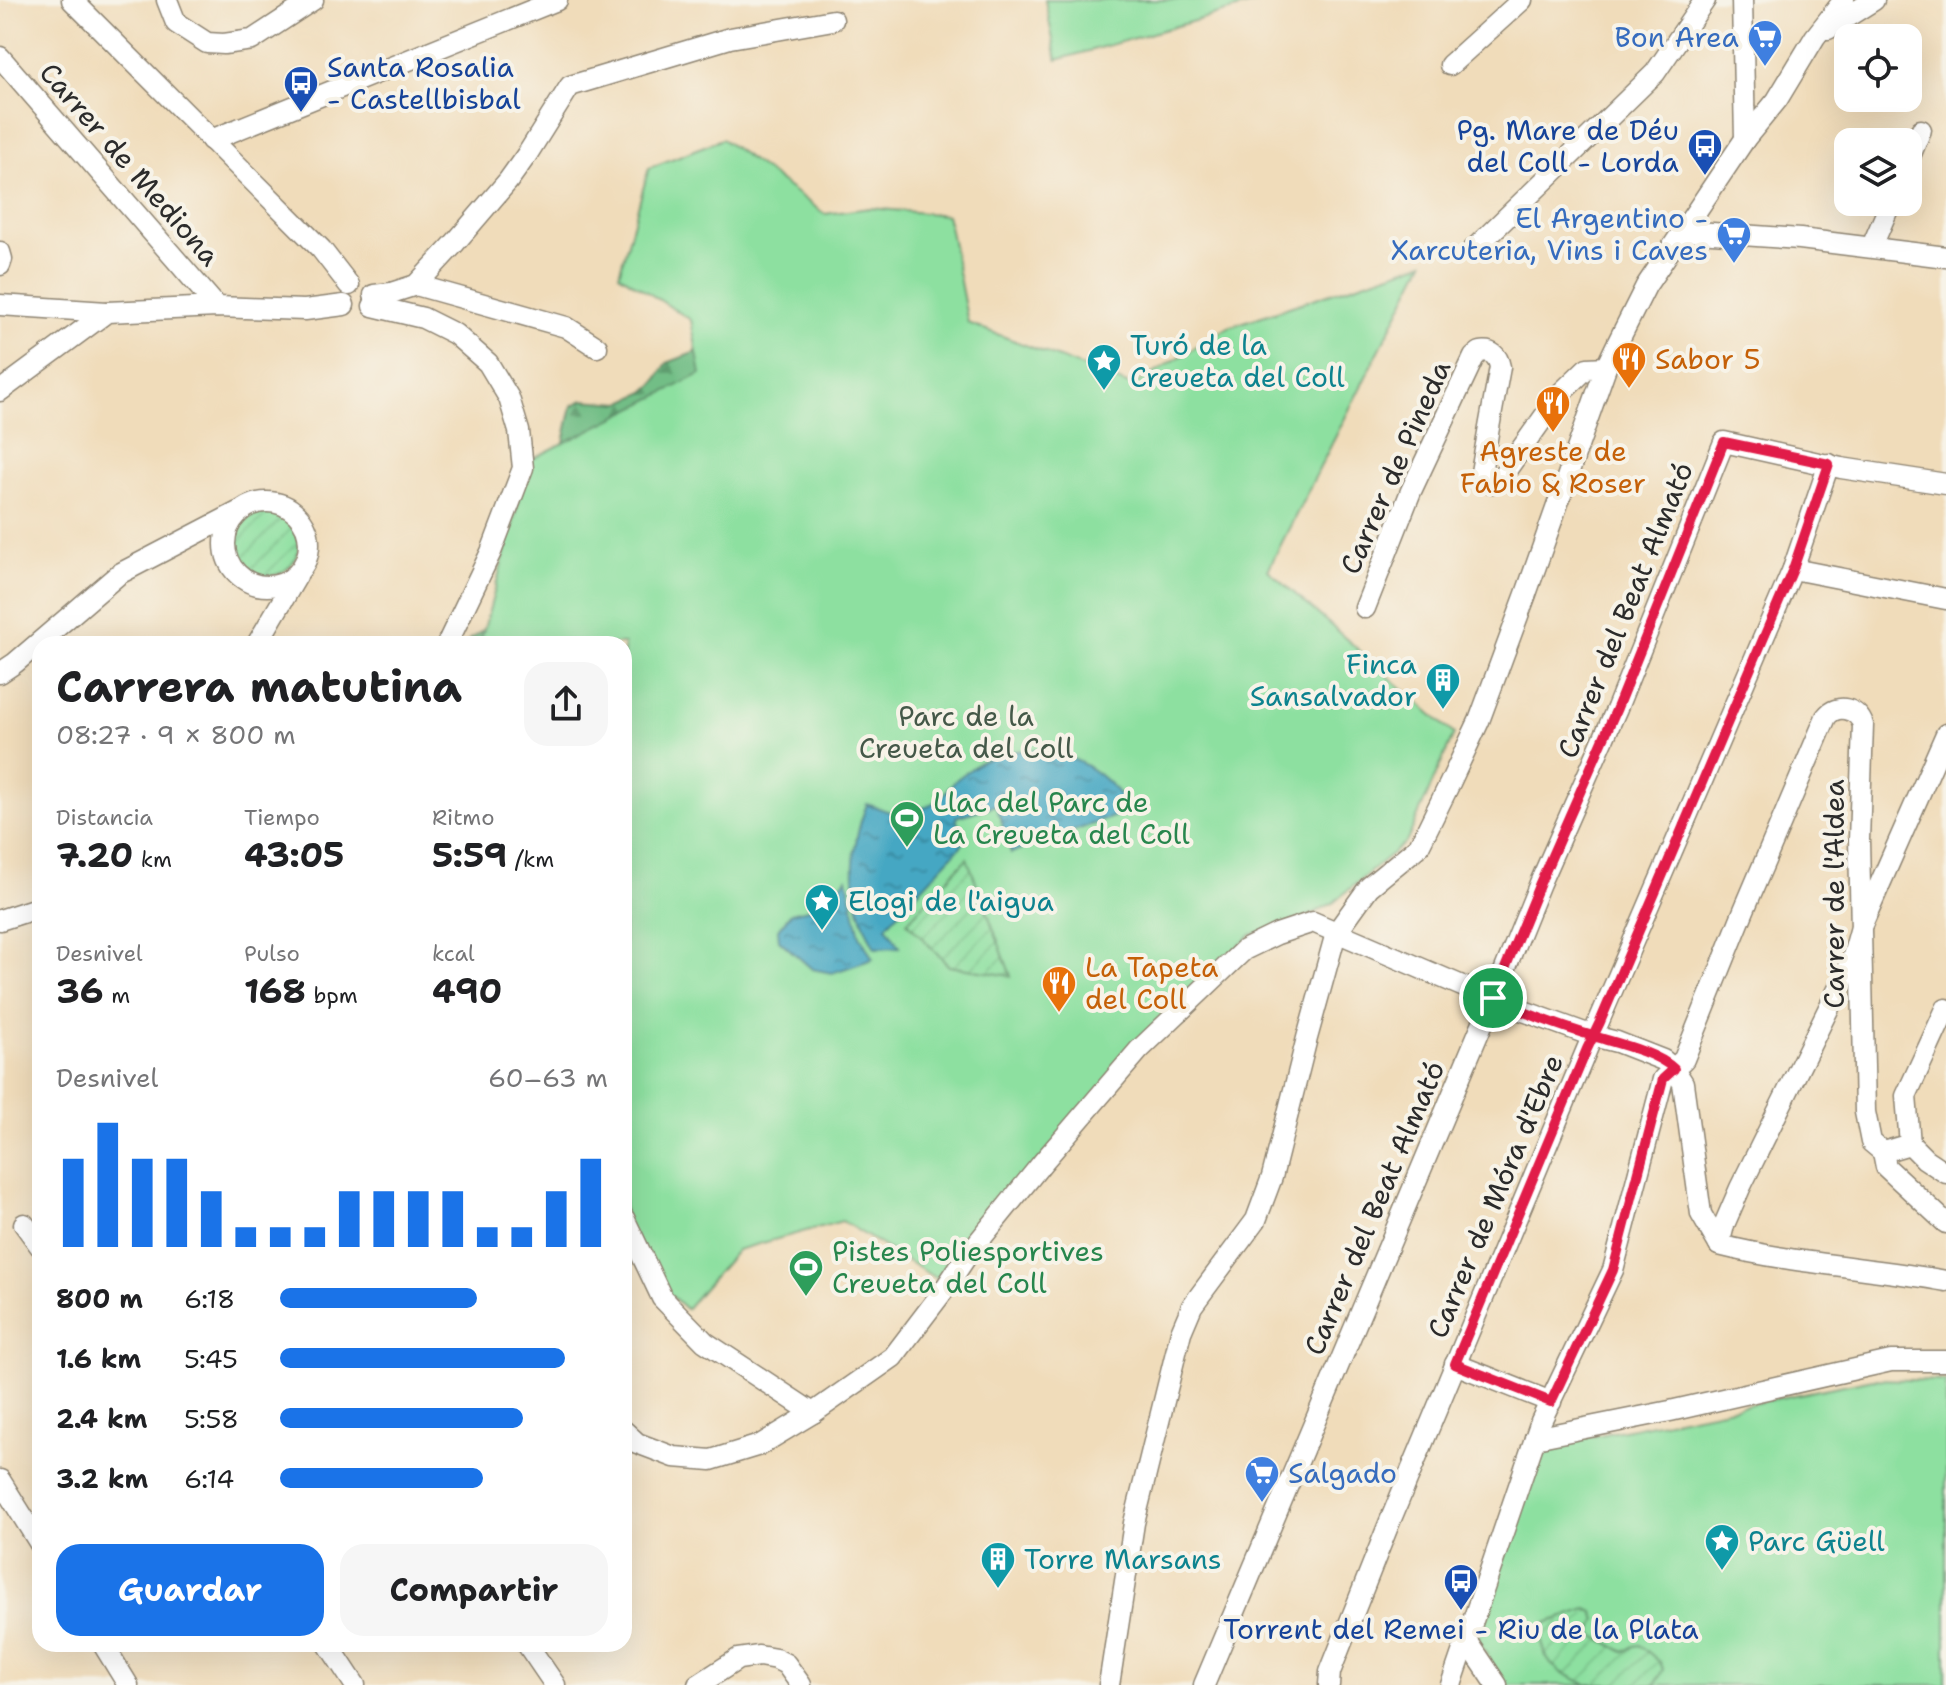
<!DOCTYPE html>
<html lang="es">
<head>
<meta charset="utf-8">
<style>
  body { margin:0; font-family:"Shantell Sans",sans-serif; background:#f6f6f6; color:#202124; height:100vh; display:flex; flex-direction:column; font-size:30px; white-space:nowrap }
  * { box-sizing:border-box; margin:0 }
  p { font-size:26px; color:#757577 }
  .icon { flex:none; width:44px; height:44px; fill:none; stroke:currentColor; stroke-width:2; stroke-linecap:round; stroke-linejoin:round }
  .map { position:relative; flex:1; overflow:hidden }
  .sheet { position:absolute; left:32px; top:636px; width:600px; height:1016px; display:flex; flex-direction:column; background:#fff; border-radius:24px; box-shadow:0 8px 32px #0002 }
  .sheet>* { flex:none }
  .tools { position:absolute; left:1834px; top:24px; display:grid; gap:16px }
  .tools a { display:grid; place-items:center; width:88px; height:88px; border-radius:16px; background:#fff; box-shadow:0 8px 32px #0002; font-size:40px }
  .pin { position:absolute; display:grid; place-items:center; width:68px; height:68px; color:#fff; margin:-34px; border:4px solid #fff; border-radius:50%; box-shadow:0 2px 8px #0007 }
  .round { display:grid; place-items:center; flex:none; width:84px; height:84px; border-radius:24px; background:#f6f6f6 }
  .summary { display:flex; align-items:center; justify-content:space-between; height:136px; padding:0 24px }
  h1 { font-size:44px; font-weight:700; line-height:60px }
  .figures { display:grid; grid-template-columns:repeat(3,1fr); gap:12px; height:136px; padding:8px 24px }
  .figures div { display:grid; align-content:center }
  .figures b { font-size:34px; font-weight:700 }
  .figures small { font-size:22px; font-weight:400 }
  .figures p { font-size:22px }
  .chart { height:224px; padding:16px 24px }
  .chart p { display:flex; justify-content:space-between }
  .chart svg { width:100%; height:144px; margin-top:8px; stroke:#1a73e8; stroke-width:6 }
  .cta { display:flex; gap:16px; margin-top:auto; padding:16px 24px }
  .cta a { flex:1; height:92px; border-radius:24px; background:#1a73e8; color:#fff; font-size:32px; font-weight:700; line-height:92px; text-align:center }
  .cta a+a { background:#f6f6f6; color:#202124 }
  ul { padding:0 24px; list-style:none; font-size:26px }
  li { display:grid; grid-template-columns:128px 96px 1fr; align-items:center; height:60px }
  li i { height:20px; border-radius:10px; background:#1a73e8 }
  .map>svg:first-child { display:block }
  .forest { fill:url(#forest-firs); stroke:#4e7458; stroke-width:2 }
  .park { fill:#8de0a0; stroke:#5c8666; stroke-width:2 }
  .garden { fill:url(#garden-furrows); stroke:#5c8666; stroke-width:2 }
  .water { fill:url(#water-ripples); stroke:#386977; stroke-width:2 }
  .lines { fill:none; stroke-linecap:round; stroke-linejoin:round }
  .minor-casing { stroke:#8e8472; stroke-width:23 }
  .minor { stroke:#fff; stroke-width:20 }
  .route-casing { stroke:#fff; stroke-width:16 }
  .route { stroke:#e11d48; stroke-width:10 }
  .labels { text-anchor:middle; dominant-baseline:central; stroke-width:8; stroke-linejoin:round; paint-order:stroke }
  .shop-label { font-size:28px; fill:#366cbe; stroke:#f7f3e8; text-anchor:end }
  .transit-label { font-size:28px; fill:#164399; stroke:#f7f3e8; text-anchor:start }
  .street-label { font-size:28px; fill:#2b2b2b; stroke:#f7f3e8 }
  .culture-label { font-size:28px; fill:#0d838f; stroke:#f7f3e8; text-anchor:start }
  .food-label { font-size:28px; fill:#c56008; stroke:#f7f3e8; text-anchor:start }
  .park-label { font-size:28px; fill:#445848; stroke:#f7f3e8 }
  .leisure-label { font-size:28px; fill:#27864d; stroke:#f7f3e8; text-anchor:start }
</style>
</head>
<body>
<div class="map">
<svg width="1946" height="1685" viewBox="0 0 1946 1685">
  <defs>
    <pattern id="forest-firs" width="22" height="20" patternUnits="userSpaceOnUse" patternTransform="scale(2)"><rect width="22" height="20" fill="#72be86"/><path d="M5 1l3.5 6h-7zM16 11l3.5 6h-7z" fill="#5e9b6e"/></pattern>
    <pattern id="garden-furrows" width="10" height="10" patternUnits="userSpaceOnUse" patternTransform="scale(2)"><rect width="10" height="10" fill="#8de0a0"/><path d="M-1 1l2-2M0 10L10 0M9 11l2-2" fill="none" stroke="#7ac08a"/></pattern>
    <pattern id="water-ripples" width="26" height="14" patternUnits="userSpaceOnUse" patternTransform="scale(2)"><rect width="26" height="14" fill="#44a7c3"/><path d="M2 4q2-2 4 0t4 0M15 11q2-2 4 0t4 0" fill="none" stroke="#39889f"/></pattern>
  </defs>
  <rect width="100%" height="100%" fill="#f7f3e8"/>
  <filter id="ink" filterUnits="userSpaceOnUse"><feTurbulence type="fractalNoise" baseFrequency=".0125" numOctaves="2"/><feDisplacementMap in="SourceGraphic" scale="16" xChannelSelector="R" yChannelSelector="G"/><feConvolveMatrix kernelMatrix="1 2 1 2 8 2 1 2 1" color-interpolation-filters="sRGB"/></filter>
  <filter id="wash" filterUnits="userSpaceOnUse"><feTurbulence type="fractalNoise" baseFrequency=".006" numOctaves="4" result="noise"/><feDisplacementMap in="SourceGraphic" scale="32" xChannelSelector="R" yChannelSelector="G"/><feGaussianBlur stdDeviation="1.8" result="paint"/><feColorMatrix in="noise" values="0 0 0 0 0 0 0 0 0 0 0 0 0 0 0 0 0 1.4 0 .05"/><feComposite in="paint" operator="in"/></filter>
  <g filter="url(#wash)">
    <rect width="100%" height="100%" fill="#f0dcba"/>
    <!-- forest -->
    <polygon class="forest" points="714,345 718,356 567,644 467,644 468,641 592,551 561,456 572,406 583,400 621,403 645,392 654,384 667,363"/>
    <!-- park -->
    <g class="park">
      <polygon points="1045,0 1268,0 1057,60"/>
      <polygon points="722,139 825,214 870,208 947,215 968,323 1132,386 1229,327 1424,262 1268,570 1454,734 1407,841 1333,903 1304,918 1251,935 1165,1015 937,1279 842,1221 737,1250 686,1309 624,1253 624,644 480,644 530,460 701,374 691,320 619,274 649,168"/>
      <polygon points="1873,1379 1946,1381 1946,1685 1505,1685 1479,1642 1479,1633 1540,1447"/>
    </g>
    <!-- garden -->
    <g class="garden">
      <circle cx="267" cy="544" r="32"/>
      <polygon points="967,858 1011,976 949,966 907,922"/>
      <polygon points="1587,1609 1594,1612 1597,1620 1591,1631 1595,1636 1624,1652 1634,1646 1640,1645 1660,1662 1663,1669 1655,1685 1585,1684 1561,1672 1551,1664 1546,1656 1542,1643 1542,1631 1546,1623"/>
    </g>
    <!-- water -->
    <g class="water">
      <path d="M1026,750c45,0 82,22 104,61l-119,42 -15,-48 -40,12 7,27 -77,82 14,21 -25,1c-25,-46 -28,-95 -8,-144l37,13 34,-16 19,-22 23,-17 27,-10z"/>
      <polygon points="847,878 860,936 873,959 832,973 812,969 779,940 778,929 791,913 830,904 832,894"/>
    </g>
  </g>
  <g filter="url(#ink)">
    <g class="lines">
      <!-- minor casing -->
      <g class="minor-casing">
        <g id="minor">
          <polyline points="72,0 321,249 349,285"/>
          <polyline points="167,0 176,23 207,43 224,44 252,40 313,0"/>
          <polyline points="1742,0 1745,139"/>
          <polyline points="1828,29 1874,0"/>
          <polyline points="0,57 217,307"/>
          <polyline points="1450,65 1522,0"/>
          <polyline points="211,140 557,0"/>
          <polyline points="1908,161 1921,130"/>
          <polyline points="1683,231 1800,239 1946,257"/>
          <polyline points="1872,246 1891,202"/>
          <polyline points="1472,251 1655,73 1705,0"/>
          <polyline points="0,252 2,259 0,265"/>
          <polyline points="416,285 566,327 597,347"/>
          <polyline points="374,295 391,293 416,285 454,244 508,181 528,153 570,86 730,38 833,20"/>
          <polyline points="0,305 107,312"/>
          <polyline points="373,306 423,318 455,334 488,363 509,398 519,431 523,468 491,552 447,644"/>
          <polyline points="0,391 107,312 217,307 305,310 344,305"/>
          <circle cx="267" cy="544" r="42"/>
          <polyline points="1793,569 1946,599"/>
          <path d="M1365,608l46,-117 63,-134 6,-5c12,-2 18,4 20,15l-19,105 4,9 7,2 8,-4 61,-86 26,-25 19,-1"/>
          <polyline points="257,644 297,576"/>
          <polyline points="0,673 15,663 119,574 238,512"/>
          <polyline points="0,920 40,907"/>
          <polyline points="1910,1144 1925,1159 1946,1173"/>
          <polyline points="1883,1152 1910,1144 1906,1096 1946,1009"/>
          <polyline points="624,1218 662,1298 705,1342 813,1413"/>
          <polyline points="24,1224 40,1246"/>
          <polyline points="1719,1245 1724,1225 1740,1188 1851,963 1861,927 1946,734"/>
          <polyline points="1455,1364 1551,1402"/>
          <path d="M624,1431l13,12 37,14 37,3 49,-15 53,-32 80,-56 51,-67 22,-33 77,-95 96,-112 105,-100 33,-16 36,-12 191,82 89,32 24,6 46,18 11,9 9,14 18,131 18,31c75,19 151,22 227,36"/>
          <polyline points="1535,1438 1670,1411 1891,1361 1946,1361"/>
          <polyline points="0,1480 40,1544"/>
          <polyline points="1466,1639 1497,1685"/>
          <polyline points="103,1644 128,1685"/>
          <polyline points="328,1644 355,1685"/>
          <polyline points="527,1644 555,1685"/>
          <polyline points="698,1685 738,1659 759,1656 776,1659 786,1664 801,1685"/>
          <polyline points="1109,1685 1134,1523 1181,1332 1192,1306 1256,1220 1272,1177 1307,1038 1336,933 1369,887 1419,846 1449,785 1479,721 1526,594 1606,367 1618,342 1646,286 1745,139 1777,100 1815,37 1844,0"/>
          <polyline points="1204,1685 1497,989 1540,883 1617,708 1724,442 1841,468 1946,484"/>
          <polyline points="1329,1685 1330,1672 1388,1526 1587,1049 1793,569 1829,464"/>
          <path d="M1451,1685l90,-264 72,-151 50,-191 21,-20 60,-149 82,-193c11,-14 32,-9 37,8l-4,115 6,272 6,30 12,10 3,15 60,56"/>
        </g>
      </g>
      <!-- minor -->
      <use href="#minor" class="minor"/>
    </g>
  </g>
  <g class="lines" filter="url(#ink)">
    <!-- route casing -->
    <g class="route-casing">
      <path id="route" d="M1493,998c28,14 69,29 100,38 23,7 64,16 81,33l-11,10 -50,191 -62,132 -96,-38 132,-315 13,-27 193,-453 36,-105 -105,-22 -107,266 -77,175 -47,115"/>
    </g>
    <!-- route -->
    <use href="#route" class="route"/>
  </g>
  <!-- icons -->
  <defs>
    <g id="supermarket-pin" transform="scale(1.8)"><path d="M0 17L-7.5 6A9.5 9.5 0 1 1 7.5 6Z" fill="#3f7fe0" stroke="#f7f3e8"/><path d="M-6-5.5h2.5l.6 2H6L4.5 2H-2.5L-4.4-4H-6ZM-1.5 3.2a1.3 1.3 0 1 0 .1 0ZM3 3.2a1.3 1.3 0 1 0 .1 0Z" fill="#fff"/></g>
    <g id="bus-pin" transform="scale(1.8)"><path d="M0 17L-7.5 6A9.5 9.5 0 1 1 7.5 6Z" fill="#1a4fb4" stroke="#f7f3e8"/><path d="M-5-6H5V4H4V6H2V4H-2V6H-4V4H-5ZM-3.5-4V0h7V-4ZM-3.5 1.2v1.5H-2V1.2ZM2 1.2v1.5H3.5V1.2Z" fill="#fff"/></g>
    <g id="restaurant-pin" transform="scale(1.8)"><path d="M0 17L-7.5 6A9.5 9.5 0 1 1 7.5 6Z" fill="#e8710a" stroke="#f7f3e8"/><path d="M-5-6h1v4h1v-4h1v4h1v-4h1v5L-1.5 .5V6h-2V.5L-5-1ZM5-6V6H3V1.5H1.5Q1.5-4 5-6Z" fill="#fff"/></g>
    <g id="sight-pin" transform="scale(1.8)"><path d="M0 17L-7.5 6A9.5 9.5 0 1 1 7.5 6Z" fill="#0f9aa8" stroke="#f7f3e8"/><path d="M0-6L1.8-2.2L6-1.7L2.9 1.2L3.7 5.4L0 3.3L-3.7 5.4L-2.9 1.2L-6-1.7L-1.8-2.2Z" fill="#fff"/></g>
    <g id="building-pin" transform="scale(1.8)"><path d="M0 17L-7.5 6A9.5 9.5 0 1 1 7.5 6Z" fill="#0f9aa8" stroke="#f7f3e8"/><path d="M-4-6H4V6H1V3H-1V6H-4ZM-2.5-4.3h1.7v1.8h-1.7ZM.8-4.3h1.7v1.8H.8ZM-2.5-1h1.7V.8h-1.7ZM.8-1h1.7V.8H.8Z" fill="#fff"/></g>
    <g id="stadium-pin" transform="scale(1.8)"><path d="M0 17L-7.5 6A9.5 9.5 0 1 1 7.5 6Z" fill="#2e9e5b" stroke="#f7f3e8"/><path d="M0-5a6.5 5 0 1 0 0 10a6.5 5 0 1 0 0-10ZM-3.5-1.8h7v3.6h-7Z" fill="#fff"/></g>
  </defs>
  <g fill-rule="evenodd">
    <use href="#supermarket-pin" x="1765" y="37"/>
    <use href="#bus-pin" x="301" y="83"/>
    <use href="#bus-pin" x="1705" y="146"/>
    <use href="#supermarket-pin" x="1734" y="234"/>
    <use href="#restaurant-pin" x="1629" y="359"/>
    <use href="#sight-pin" x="1104" y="361"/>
    <use href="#restaurant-pin" x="1553" y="403"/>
    <use href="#building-pin" x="1443" y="680"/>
    <use href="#stadium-pin" x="907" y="818"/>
    <use href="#sight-pin" x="822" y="901"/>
    <use href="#restaurant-pin" x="1059" y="983"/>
    <use href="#stadium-pin" x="806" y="1267"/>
    <use href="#supermarket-pin" x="1262" y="1473"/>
    <use href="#sight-pin" x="1722" y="1541"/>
    <use href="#building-pin" x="998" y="1559"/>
    <use href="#bus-pin" x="1461" y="1581"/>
  </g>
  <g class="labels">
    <!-- shop labels -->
    <g class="shop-label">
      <text x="1739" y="37">Bon Area</text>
      <text x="1708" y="218">El Argentino -<tspan x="1708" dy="32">Xarcuteria, Vins i Caves</tspan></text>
      <text x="1288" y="1473" text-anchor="start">Salgado</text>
    </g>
    <!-- transit labels -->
    <g class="transit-label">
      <text x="327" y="67">Santa Rosalia<tspan x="327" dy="32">- Castellbisbal</tspan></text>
      <text x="1679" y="130" text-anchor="end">Pg. Mare de Déu<tspan x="1679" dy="32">del Coll - Lorda</tspan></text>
      <text x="1461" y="1629" text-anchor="middle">Torrent del Remei - Riu de la Plata</text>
    </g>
    <!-- street labels -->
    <g class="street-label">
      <text transform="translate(130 164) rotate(49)">Carrer de Mediona</text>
      <text transform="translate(1395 467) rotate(-66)">Carrer de Pineda</text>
      <text transform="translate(1625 610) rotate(-68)">Carrer del Beat Almató</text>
      <text transform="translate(1834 894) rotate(-90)">Carrer de l'Aldea</text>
      <text transform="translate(1495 1196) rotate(-67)">Carrer de Móra d'Ebre</text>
      <text transform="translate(1374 1208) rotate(-67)">Carrer del Beat Almató</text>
    </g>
    <!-- culture labels -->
    <g class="culture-label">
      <text x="1130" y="345">Turó de la<tspan x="1130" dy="32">Creueta del Coll</tspan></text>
      <text x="1417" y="664" text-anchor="end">Finca<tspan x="1417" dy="32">Sansalvador</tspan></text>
      <text x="848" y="901">Elogi de l'aigua</text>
      <text x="1748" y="1541">Parc Güell</text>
      <text x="1024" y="1559">Torre Marsans</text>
    </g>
    <!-- food labels -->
    <g class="food-label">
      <text x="1655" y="359">Sabor 5</text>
      <text x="1553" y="451" text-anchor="middle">Agreste de<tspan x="1553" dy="32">Fabio &amp; Roser</tspan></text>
      <text x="1085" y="967">La Tapeta<tspan x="1085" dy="32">del Coll</tspan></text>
    </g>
    <!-- park labels -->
    <g class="park-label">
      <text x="966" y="716">Parc de la<tspan x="966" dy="32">Creueta del Coll</tspan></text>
    </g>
    <!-- leisure labels -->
    <g class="leisure-label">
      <text x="933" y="802">Llac del Parc de<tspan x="933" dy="32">La Creueta del Coll</tspan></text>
      <text x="832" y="1251">Pistes Poliesportives<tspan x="832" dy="32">Creueta del Coll</tspan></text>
    </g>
  </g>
</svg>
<div class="tools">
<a><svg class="icon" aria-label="locate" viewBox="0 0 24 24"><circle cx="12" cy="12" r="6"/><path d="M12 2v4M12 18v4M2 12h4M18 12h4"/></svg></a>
<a><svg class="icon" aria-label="layers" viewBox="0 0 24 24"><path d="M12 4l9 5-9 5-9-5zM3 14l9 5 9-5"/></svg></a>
</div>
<div class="pin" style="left:1493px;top:998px;background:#1e9e55"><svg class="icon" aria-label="arrive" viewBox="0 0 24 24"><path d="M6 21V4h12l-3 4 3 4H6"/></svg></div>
<section class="sheet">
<div class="summary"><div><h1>Carrera matutina</h1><p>08:27 · 9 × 800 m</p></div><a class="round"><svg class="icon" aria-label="share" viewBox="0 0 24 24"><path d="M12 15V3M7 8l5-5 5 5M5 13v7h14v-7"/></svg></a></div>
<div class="figures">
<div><p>Distancia</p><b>7.20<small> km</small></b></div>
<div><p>Tiempo</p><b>43:05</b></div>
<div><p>Ritmo</p><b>5:59<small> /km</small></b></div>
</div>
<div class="figures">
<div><p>Desnivel</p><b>36<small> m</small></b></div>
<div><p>Pulso</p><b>168<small> bpm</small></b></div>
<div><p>kcal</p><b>490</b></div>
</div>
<div class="chart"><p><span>Desnivel</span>60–63 m</p>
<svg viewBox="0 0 160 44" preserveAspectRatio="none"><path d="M5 44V17M15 44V6M25 44V17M35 44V17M45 44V27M55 44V38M65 44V38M75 44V38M85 44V27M95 44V27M105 44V27M115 44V27M125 44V38M135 44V38M145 44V27M155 44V17"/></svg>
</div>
<ul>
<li><b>800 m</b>6:18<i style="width:60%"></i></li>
<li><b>1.6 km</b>5:45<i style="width:87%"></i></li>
<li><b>2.4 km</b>5:58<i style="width:74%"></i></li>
<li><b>3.2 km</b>6:14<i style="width:62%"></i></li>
</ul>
<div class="cta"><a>Guardar</a><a>Compartir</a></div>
</section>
</div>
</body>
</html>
